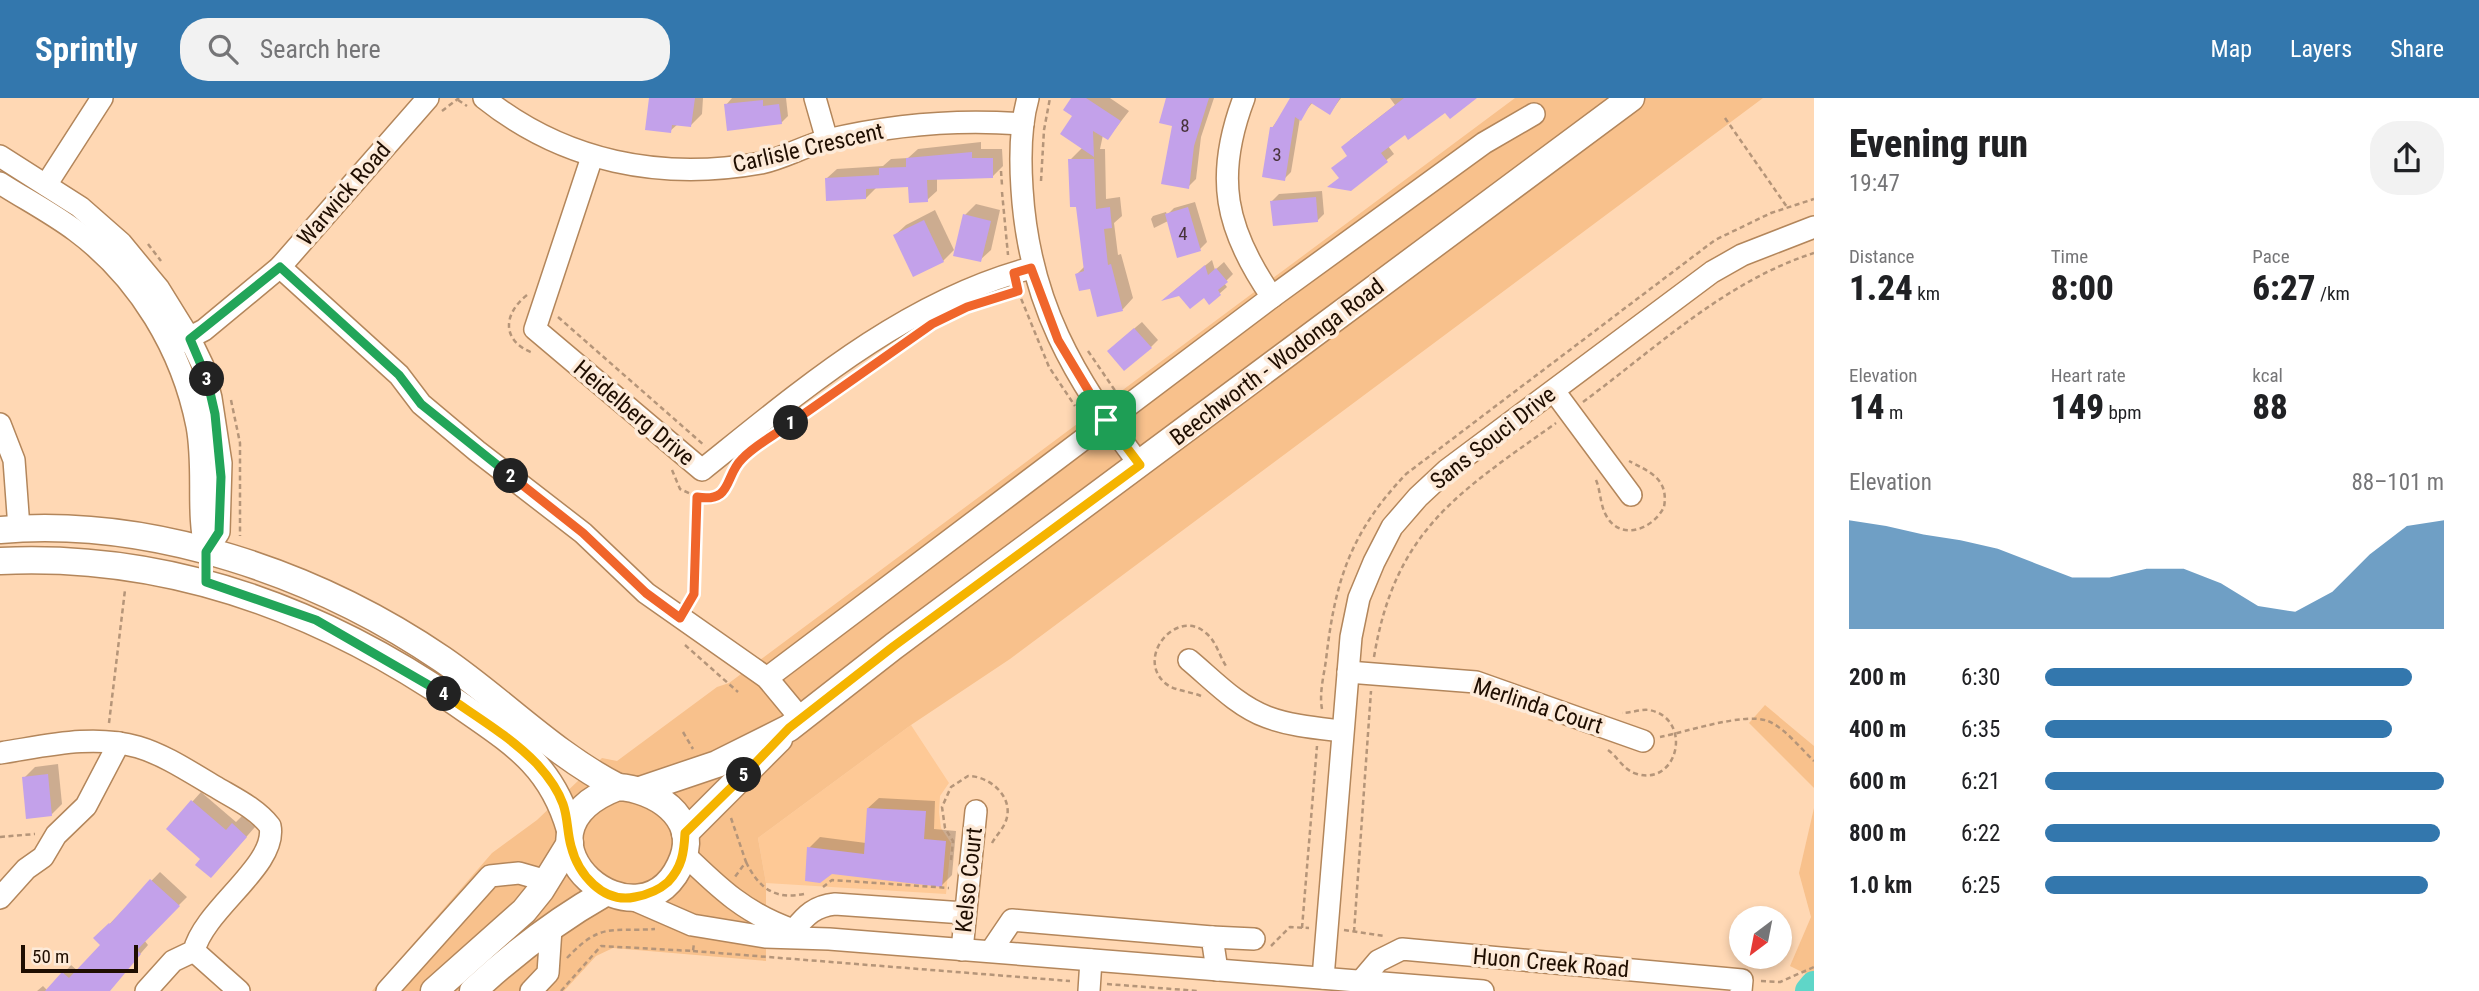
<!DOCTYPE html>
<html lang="en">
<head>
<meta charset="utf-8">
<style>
  body { margin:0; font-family:"Roboto Condensed",sans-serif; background:#f2f2f2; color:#202124; height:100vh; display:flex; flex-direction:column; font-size:26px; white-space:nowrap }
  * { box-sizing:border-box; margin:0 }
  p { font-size:23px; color:#757577 }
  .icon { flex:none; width:38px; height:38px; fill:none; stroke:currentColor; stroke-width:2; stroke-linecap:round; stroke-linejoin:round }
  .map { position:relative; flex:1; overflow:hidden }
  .sheet { display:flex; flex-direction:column; background:#fff; width:665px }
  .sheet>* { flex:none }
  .needle { width:46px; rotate:212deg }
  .fabs { position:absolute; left:1729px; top:808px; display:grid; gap:14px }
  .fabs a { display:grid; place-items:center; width:63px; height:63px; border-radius:50%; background:#fff; box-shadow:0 4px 10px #0003; font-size:35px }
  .scale { position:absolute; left:21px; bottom:18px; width:117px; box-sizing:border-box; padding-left:7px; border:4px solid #1f0e01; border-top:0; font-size:19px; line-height:24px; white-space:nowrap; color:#1f0e01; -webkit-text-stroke:5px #fdead8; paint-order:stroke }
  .pin { position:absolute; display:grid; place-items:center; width:60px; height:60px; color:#fff; margin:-30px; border-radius:14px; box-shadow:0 4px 10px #0006 }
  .km { position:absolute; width:35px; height:35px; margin:-18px; border-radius:50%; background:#222; color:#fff; font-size:19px; line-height:35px; text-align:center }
  .round { display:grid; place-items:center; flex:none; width:74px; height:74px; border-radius:28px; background:#f2f2f2 }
  .headline { display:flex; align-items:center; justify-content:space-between; height:119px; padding:0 35px }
  h1 { font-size:38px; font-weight:800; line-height:52px }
  .stats { display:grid; grid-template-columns:repeat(3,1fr); gap:10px; height:119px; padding:7px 35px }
  .stats div { display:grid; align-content:center }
  .stats b { font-size:35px; font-weight:800 }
  .stats small { font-size:19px; font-weight:400 }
  .stats p { font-size:19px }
  .chart { height:196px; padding:14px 35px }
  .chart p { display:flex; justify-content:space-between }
  .chart svg { width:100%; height:126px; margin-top:7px; fill:#3377ad; opacity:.7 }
  ul { padding:0 35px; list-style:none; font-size:23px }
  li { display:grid; grid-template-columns:112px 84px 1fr; align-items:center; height:52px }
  li i { height:18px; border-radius:9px; background:#3377ad }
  header { display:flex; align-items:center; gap:42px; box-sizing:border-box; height:98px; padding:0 35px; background:#3377ad; color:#fff }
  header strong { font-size:33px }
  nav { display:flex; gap:38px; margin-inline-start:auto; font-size:24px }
  .search { width:490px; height:63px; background:#f2f2f2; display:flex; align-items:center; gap:18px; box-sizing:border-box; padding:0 24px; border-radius:28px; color:#757577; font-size:26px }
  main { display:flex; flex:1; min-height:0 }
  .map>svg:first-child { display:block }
  .built { fill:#fec996 }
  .green { fill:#f8c18c }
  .shadow { fill:#0003 }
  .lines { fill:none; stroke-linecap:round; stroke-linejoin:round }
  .river { stroke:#5fd6c8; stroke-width:28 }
  .building { fill:#c3a1ea }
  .minor-casing { stroke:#b3865b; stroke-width:24 }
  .major-casing { stroke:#b3865b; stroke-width:29 }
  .path { stroke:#b59579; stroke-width:2.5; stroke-dasharray:5 3.5; stroke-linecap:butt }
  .minor { stroke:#fff; stroke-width:21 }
  .major { stroke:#fff; stroke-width:26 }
  .split-1-casing { stroke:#fff; stroke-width:14 }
  .split-2-casing { stroke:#fff; stroke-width:14 }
  .split-3-casing { stroke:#fff; stroke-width:14 }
  .split-4-casing { stroke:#fff; stroke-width:14 }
  .split-5-casing { stroke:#fff; stroke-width:14 }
  .split-6-casing { stroke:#fff; stroke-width:14 }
  .split-1 { stroke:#f0652b; stroke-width:9 }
  .split-2 { stroke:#f0652b; stroke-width:9 }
  .split-3 { stroke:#22a559; stroke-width:9 }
  .split-4 { stroke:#22a559; stroke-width:9 }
  .split-5 { stroke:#f5b400; stroke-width:9 }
  .split-6 { stroke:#f5b400; stroke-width:9 }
  .labels { text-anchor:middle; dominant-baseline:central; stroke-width:7; stroke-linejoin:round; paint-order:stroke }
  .number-label { font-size:19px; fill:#48333b }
  .street-label { font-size:23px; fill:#1f0e01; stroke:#fdead8 }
</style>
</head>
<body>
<header>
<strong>Sprintly</strong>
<div class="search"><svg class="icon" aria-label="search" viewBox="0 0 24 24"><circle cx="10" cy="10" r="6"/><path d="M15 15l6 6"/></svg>Search here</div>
<nav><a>Map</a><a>Layers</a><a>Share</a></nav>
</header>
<main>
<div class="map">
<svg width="1814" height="893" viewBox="0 0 1814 893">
  <rect width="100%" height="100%" fill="#ffd8b4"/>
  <!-- built -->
  <polygon class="built" points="911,627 949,685 940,698 939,714 941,730 951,745 946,796 766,785 758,740"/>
  <!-- green -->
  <g class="green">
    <polygon points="1515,0 1763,0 1010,561 911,627 758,740 766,785 766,863 613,850 596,858 564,893 372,893 492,755 537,722 602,660 617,663 717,589 729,585"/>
    <polygon points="1765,607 1814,648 1814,690 1749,625"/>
    <polygon points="1814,710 1814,880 1790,868 1811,819 1799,775"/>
  </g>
  <!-- shadow -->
  <g class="shadow">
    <polygon points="650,0 703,0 702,16 691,27 678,26 670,33"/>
    <polygon points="732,0 786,0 788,18 781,25 726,7"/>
    <polygon points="1074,0 1110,0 1129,13 1108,40 1103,37 1100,51 1105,51 1106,101 1120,99 1122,118 1114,125 1118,157 1121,156 1133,200 1123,211 1099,217 1091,189 1077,176 1085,168 1070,62 1083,49 1074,18"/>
    <polygon points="1168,0 1214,0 1201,39 1196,81 1188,89"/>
    <polygon points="1293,0 1341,0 1330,15 1313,4 1300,20 1291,74 1284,81 1272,30"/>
    <polygon points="1390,0 1473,0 1406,35 1388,48 1394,56 1351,91 1340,79 1349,57 1350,42 1395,7"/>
    <polygon points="981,44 981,51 1002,51 1003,68 993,78 937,80 937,93 927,102 910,87 876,90 866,100 827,80 837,71 883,68 891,61 908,60 918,51"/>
    <polygon points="1322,93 1324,116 1317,123 1272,103 1279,96"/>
    <polygon points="1195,104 1207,144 1200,151 1168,123 1154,130 1151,121 1153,118 1166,114 1167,117 1174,110"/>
    <polygon points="976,106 1000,112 991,152 980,162 965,117"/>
    <polygon points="935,112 954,152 943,163 895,137 906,127"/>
    <polygon points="1212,162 1215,172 1224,164 1233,176 1224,185 1227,189 1210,204 1204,197 1170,196"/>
    <polygon points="1142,224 1158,242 1151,249 1116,246"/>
    <polygon points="58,666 62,706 51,717 24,680 35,669"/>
    <polygon points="201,694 236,724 242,718 255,729 220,769 203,761 168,731"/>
    <polygon points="879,700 935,703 934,731 956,733 952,777 942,787 809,750 820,739 866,745 868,710"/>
    <polygon points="160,774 187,799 144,842 148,847 108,893 37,893 43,888 48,893 71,867 78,873 103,847 96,840"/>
  </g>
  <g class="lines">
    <!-- river -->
    <polyline class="river" points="1809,893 1814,887"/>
  </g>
  <!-- building -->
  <g class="building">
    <polygon points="649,0 695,0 691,29 672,27 671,35 645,32"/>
    <polygon points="1071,0 1086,0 1121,23 1108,42 1093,33 1094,59 1060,36 1072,18 1063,12"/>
    <polygon points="1166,0 1209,0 1194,48 1189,91 1161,86 1172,28 1159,25"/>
    <polygon points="1290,0 1340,0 1330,17 1311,5 1301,23 1295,19 1285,83 1262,79 1270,29 1273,29"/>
    <polygon points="1404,0 1477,0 1450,21 1445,15 1408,42 1405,37 1381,55 1388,64 1351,93 1327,89 1339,80 1331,70 1347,58 1341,49"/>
    <polygon points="763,2 763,8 779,6 782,26 727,33 724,6"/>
    <polygon points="972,54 972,60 993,60 993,80 927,82 928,104 909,105 908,89 866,91 866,101 826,103 825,80 879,77 879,70 906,69 906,60"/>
    <polygon points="1068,61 1094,61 1096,111 1110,109 1112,130 1104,131 1108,167 1111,166 1123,213 1097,219 1090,191 1079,193 1075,176 1084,173 1076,109 1070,109"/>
    <polygon points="1316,99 1318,124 1273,128 1270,103"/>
    <polygon points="1188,109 1201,153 1177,160 1165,116"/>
    <polygon points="963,116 991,123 981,164 953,158"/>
    <polygon points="924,122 944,164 913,179 893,137"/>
    <polygon points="1205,167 1208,177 1216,170 1228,184 1218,192 1221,197 1209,207 1204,200 1190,211 1179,198 1161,203"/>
    <polygon points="1134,230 1152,250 1124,273 1107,253"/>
    <polygon points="48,676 52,718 26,721 22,679"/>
    <polygon points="191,702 226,732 232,725 247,739 211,780 195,767 200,761 166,731"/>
    <polygon points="867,710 926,713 924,741 946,743 942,789 832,776 820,785 805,783 807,749 864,756"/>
    <polygon points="150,781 180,808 137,852 141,856 110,893 45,893 62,874 69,880 100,847 93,840 109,825 110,826"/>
  </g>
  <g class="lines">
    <!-- minor casing -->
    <g class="minor-casing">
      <g id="minor">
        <path d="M484,0c80,64 177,83 277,65 23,-5 43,-17 66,-23 63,-15 132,-21 196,-16"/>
        <polyline points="815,0 827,42"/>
        <path d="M1028,0c-8,28 -8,61 -6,91 7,114 51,187 118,276"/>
        <path d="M1244,0c-30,79 -19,131 28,199"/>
        <polyline points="0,58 80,109 121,145 159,191 190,241 203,268 211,300 221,365 219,434 206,454"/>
        <path d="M592,59l-57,172 167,141c101,-81 202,-168 329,-202"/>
        <path d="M0,85c25,16 52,30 76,48 63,47 106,119 121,195 8,43 -1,85 9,126"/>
        <polyline points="46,87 102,0"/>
        <polyline points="280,169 399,277 421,306 477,353 583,435 646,495 767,580 801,621"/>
        <polyline points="179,245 204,232 280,169 428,0"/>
        <polyline points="1554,293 1631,397"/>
        <polyline points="0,326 14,362 19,430"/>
        <path d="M1189,562c24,20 48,46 78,57 24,9 50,11 75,14"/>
        <polyline points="1348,574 1476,584 1643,643"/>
        <polyline points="767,580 1272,199 1484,45 1534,16"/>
        <path d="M0,655c46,-7 92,-19 138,-6 27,8 52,25 76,39 20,12 42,22 56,40 8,39 -66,83 -76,125l-21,10 -27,30"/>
        <path d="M684,756c35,34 62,60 109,76"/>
        <polyline points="0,800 26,771 43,759 56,737 86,708 119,645"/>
        <polyline points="630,800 692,827 765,839 829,841 1483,893"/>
        <path d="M794,832c12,-15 21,-24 41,-26l129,9"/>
        <polyline points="1212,839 1254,841"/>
        <polyline points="962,852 976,713"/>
        <polyline points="194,853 239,893"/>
        <polyline points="991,853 1012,822 1212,839 1217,872"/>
        <polyline points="1323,880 1351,539 1359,500 1374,464 1392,429 1418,399 1447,372 1712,174 1742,157 1814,129"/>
        <polyline points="1361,883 1378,863 1402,851 1742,882 1741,893"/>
        <polyline points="387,893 490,778 519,775 547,783"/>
        <polyline points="531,893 548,875 551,831"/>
        <polyline points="1089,893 1091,862"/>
      </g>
    </g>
    <!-- major casing -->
    <g class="major-casing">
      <g id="major">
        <path d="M0,432c152,-13 317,44 442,129 60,41 111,95 176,128"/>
        <path d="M0,463c168,-8 320,48 457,142 54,38 94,60 113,127"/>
        <path d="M618,689c36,2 80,29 65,71 -39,104 -190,-23 -65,-71z"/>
        <polyline points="640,692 717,666 789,630 894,548 1631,0"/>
        <polyline points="685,735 779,641"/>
        <polyline points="434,893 524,813 541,792 570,745"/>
        <path d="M473,893c40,-37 84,-71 132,-98"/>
      </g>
    </g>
    <!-- path -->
    <g class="path">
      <polyline points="458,2 467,8"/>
      <polyline points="442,13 459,0"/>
      <polyline points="1725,20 1787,109"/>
      <polyline points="1001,73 1002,87"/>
      <polyline points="1041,83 1044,32 1050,0"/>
      <polyline points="1002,94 1008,157"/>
      <polyline points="148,146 161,163"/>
      <polyline points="1018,193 1049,269 1075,308"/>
      <path d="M527,197c-24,19 -26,46 6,58"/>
      <polyline points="558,219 705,348"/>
      <polyline points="1088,253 1116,294"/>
      <polyline points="231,302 240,345 240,438"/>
      <path d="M1583,304c73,-54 143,-121 231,-149"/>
      <polyline points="818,306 855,279"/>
      <polyline points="672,372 680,391 700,400 712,399 727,391 735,370"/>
      <path d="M1596,382c5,12 4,26 11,37 15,25 47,11 57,-10 5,-28 -14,-35 -35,-46"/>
      <polyline points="690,503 694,496 697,399"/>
      <polyline points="685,547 738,594"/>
      <path d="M1374,559c21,-127 84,-164 182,-234"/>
      <path d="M1201,598c-12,-5 -27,-5 -36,-13 -30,-26 12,-76 41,-50 10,8 13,22 20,33"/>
      <path d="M1322,611c-3,-16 2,-34 4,-49 9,-79 24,-127 80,-186l309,-234 56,-27 43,-14"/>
      <polyline points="109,625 125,492"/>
      <polyline points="683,634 693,651"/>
      <path d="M1660,639c26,-5 84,-25 108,-16 17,7 33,28 46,40"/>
      <path d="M1608,652c10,7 15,20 29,24 42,12 56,-56 12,-64 -9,-1 -18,3 -27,3"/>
      <polyline points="731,720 746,764 734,780"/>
      <polyline points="0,739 35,736"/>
      <path d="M951,762l2,-19 -8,-13 -3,-21 9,-20 17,-11c23,0 48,23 37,47 -3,7 -9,13 -13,20"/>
      <path d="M746,764c13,26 28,38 58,32"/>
      <polyline points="823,789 832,782 949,790"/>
      <polyline points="1302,830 1317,648"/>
      <polyline points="1344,832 1385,838"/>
      <polyline points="1354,834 1371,593"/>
      <polyline points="1271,848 1290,829 1309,830"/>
      <polyline points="693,853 1070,883"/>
      <path d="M567,860c34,-36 43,-26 88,-29"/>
      <polyline points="1761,883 1780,884 1814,869"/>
      <polyline points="1107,886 1198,893"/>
      <polyline points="561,893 601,848 693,853 694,845"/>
    </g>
    <!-- minor -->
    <use href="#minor" class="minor"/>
    <!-- major -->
    <use href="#major" class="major"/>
  </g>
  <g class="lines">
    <!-- split-1 casing -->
    <g class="split-1-casing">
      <polyline id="split-1" points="791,325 932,226 967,209 1018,193 1014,175 1031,170 1058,242 1106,322"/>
    </g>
    <!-- split-2 casing -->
    <g class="split-2-casing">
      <path id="split-2" d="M511,378l72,57 63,60 34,25 14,-24 3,-97c36,6 27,-21 45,-38 13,-14 33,-24 49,-36"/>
    </g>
    <!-- split-3 casing -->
    <g class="split-3-casing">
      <polyline id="split-3" points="207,281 190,241 280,169 399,277 421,306 511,378"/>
    </g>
    <!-- split-4 casing -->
    <g class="split-4-casing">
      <polyline id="split-4" points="207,281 215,316 221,379 219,434 206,454 206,484 316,522 444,596"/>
    </g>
    <!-- split-5 casing -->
    <g class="split-5-casing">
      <path id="split-5" d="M444,596c31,22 66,42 93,70 10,11 21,26 26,40 5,14 4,28 8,42 7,28 32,58 64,51 11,-2 24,-7 33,-15 14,-15 16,-29 17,-49l59,-58"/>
    </g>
    <!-- split-6 casing -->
    <g class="split-6-casing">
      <polyline id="split-6" points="744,677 789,630 894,548 1140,367 1106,322"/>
    </g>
    <!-- split-1 -->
    <use href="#split-1" class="split-1"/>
    <!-- split-2 -->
    <use href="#split-2" class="split-2"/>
    <!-- split-3 -->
    <use href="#split-3" class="split-3"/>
    <!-- split-4 -->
    <use href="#split-4" class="split-4"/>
    <!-- split-5 -->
    <use href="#split-5" class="split-5"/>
    <!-- split-6 -->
    <use href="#split-6" class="split-6"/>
  </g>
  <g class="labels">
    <!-- number labels -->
    <g class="number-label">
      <text x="1185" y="27">8</text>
      <text x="1277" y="56">3</text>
      <text x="1183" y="135">4</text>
    </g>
    <!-- street labels -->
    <g class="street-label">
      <text transform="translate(808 50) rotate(-13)">Carlisle Crescent</text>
      <text transform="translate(344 96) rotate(-49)">Warwick Road</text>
      <text transform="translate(1277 264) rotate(-37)">Beechworth - Wodonga Road</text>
      <text transform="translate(634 315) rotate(40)">Heidelberg Drive</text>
      <text transform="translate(1493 340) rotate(-38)">Sans Souci Drive</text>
      <text transform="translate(1538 608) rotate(18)">Merlinda Court</text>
      <text transform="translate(969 782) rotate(-84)">Kelso Court</text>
      <text transform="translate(1551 865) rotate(5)">Huon Creek Road</text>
    </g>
  </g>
</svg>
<div class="fabs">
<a><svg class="needle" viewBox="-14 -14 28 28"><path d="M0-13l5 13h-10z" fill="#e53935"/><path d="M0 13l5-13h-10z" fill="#757577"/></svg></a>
</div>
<div class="scale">50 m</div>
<div class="pin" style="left:1106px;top:322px;background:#1e9e55"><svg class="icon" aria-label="arrive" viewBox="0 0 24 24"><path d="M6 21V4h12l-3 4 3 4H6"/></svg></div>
<b class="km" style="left:791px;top:325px">1</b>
<b class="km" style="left:511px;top:378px">2</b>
<b class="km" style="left:207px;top:281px">3</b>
<b class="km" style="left:444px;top:596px">4</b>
<b class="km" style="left:744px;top:677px">5</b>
</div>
<section class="sheet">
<div class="headline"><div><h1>Evening run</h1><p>19:47</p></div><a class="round"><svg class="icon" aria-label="share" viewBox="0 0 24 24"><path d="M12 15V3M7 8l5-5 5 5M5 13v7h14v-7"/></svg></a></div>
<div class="stats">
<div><p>Distance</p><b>1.24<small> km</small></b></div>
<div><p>Time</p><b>8:00</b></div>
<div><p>Pace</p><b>6:27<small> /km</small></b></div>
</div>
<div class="stats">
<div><p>Elevation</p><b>14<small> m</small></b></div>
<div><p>Heart rate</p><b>149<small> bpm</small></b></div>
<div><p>kcal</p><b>88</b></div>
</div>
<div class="chart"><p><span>Elevation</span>88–101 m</p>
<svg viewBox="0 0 160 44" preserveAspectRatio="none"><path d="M0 44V6L10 8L20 11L30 13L40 16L50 21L60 26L70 26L80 23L90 23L100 28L110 36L120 38L130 31L140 18L150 8L160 6V44z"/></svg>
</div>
<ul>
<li><b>200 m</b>6:30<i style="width:92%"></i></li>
<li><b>400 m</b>6:35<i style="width:87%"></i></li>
<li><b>600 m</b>6:21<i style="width:100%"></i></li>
<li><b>800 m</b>6:22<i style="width:99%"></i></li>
<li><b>1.0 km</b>6:25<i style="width:96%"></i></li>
</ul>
</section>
</main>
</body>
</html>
